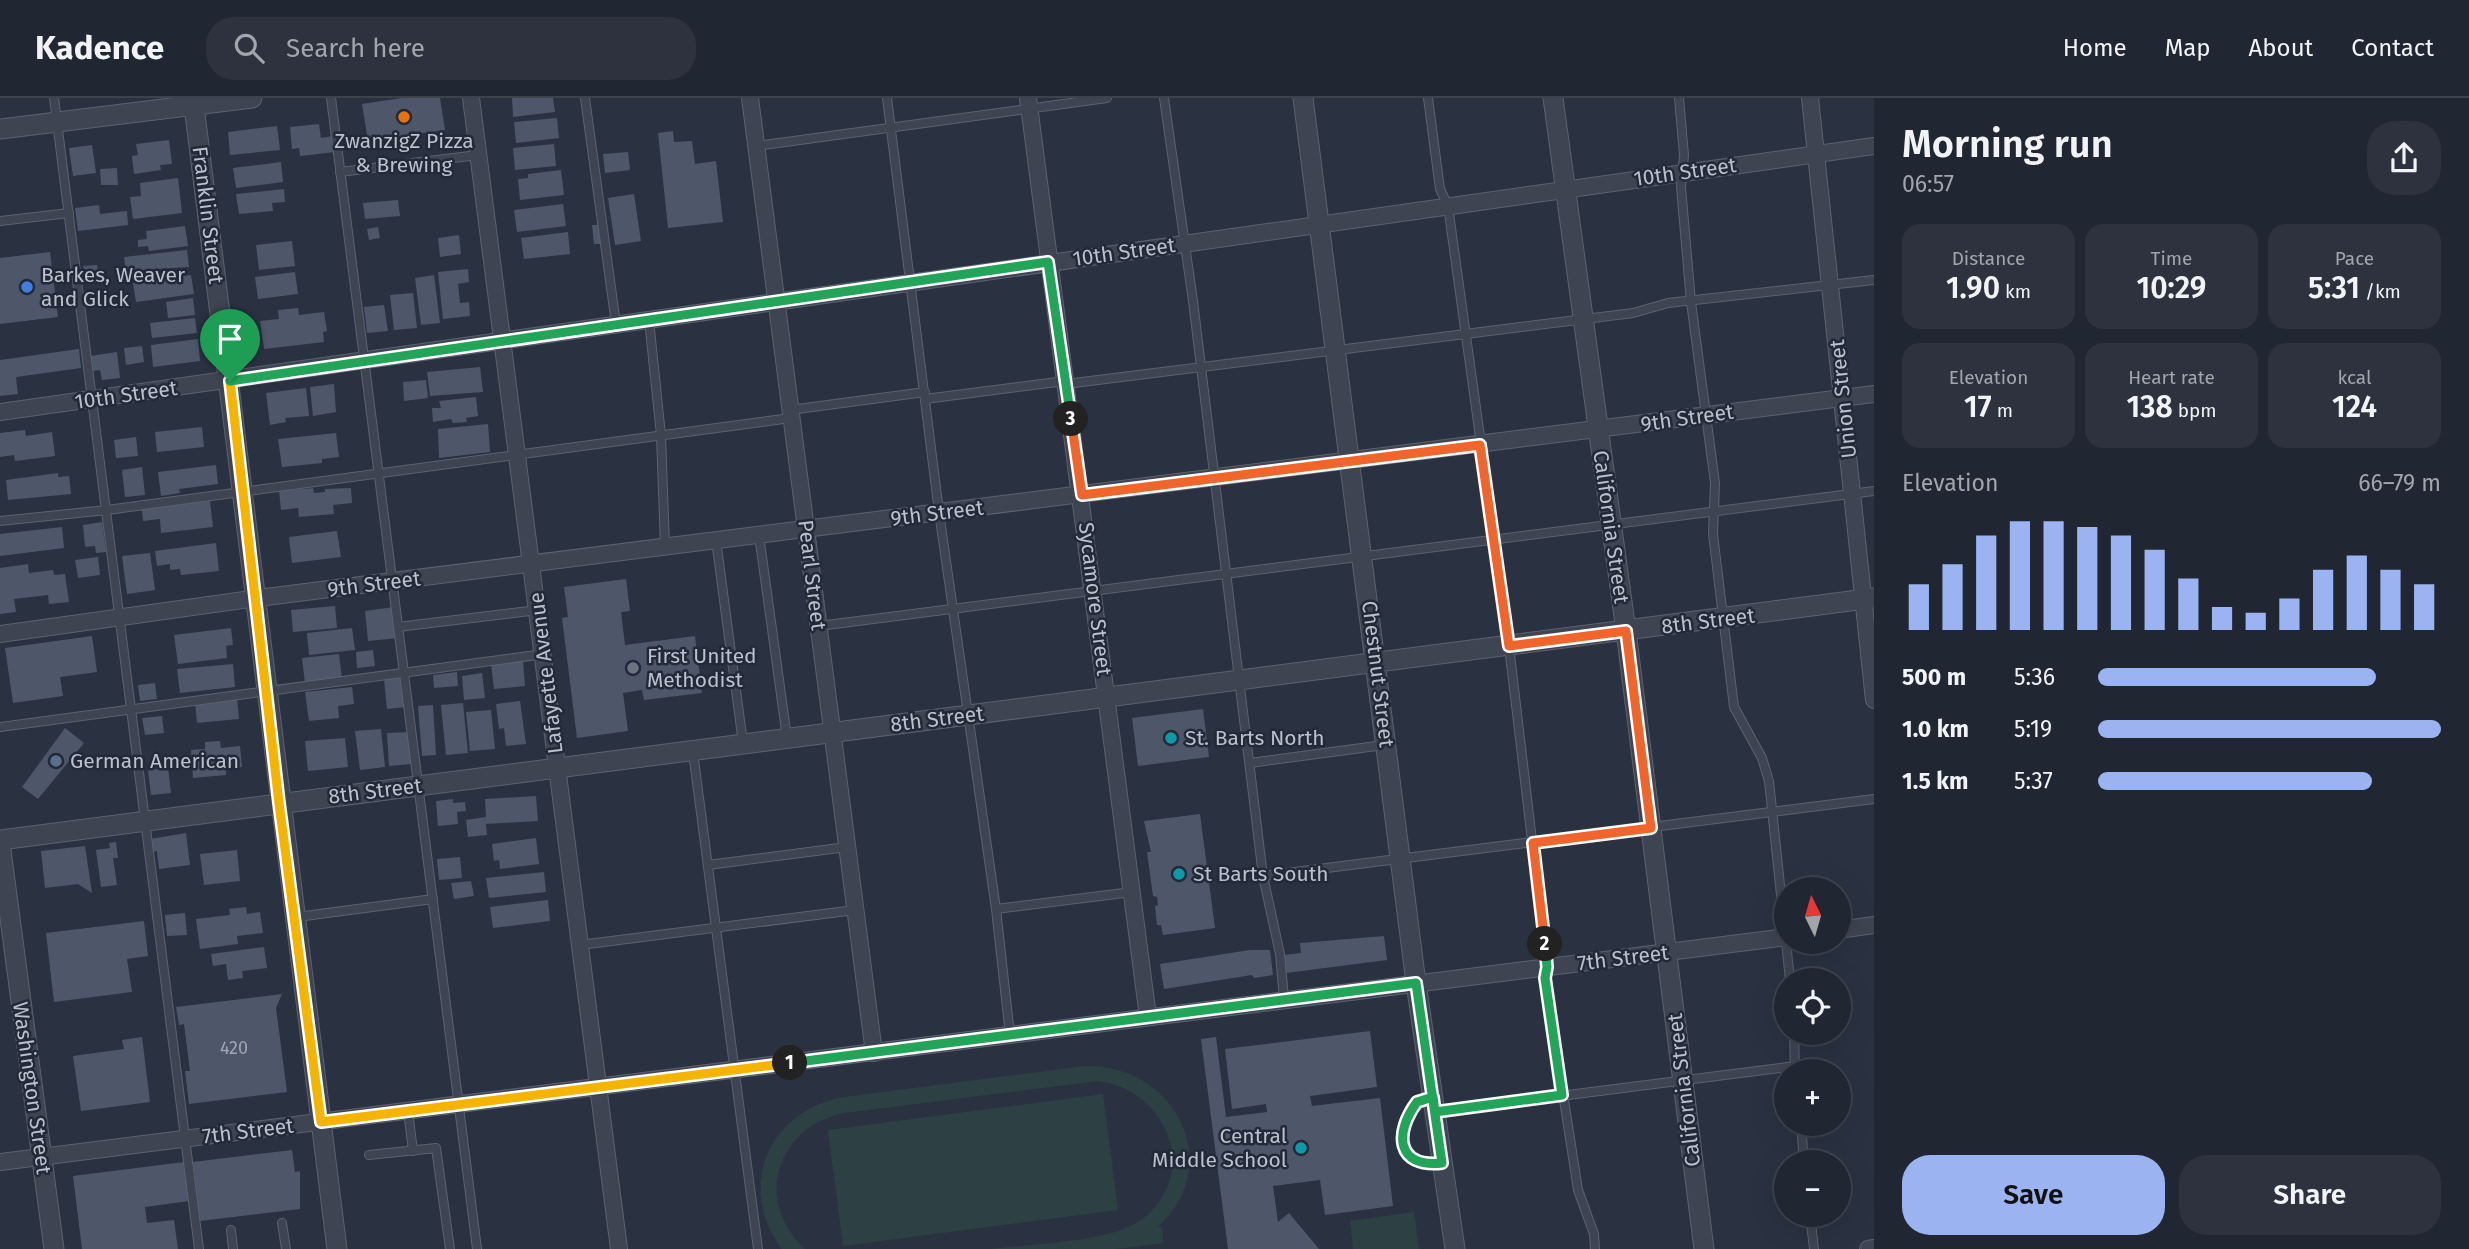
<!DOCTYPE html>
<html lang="en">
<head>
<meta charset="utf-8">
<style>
  body { margin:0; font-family:"Fira Sans",sans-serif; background:#2d323e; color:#f1f3f6; height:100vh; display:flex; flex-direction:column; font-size:26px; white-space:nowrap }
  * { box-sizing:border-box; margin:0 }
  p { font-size:23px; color:#a2a5ac }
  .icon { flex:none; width:38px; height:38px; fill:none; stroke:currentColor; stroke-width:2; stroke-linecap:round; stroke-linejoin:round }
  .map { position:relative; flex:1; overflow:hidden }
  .details { display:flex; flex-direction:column; background:#202632; width:595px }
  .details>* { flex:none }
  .needle { width:46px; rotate:355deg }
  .controls { position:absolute; left:1774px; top:779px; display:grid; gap:14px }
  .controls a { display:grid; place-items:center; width:77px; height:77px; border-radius:50%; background:#202632; box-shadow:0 7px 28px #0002,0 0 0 2px #3d434d; font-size:35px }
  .pin { position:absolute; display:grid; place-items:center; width:60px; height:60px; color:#fff; margin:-72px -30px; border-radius:50% 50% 50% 0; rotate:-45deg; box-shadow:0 0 7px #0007 }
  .pin .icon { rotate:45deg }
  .km { position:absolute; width:35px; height:35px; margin:-18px; border-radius:50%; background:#222; color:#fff; font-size:19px; line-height:35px; text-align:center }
  .round { display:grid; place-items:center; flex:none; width:74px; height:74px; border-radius:28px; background:#2d323e }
  .summary { display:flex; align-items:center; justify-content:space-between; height:119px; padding:0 28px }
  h1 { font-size:38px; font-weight:600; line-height:52px }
  .figures { display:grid; grid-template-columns:repeat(3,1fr); gap:10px; height:119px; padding:7px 28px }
  .figures div { display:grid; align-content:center; border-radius:18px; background:#2d323e; text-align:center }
  .figures b { font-size:30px; font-weight:600 }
  .figures small { font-size:19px; font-weight:400 }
  .figures p { font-size:19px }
  .chart { height:196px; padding:14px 28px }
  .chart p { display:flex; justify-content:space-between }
  .chart svg { width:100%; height:126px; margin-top:7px; stroke:#9bb3f1; stroke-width:6 }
  .button { display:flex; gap:14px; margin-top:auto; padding:14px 28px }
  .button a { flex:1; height:80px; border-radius:28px; background:#9bb3f1; color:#111; font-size:28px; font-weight:600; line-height:80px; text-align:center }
  .button a+a { background:#2d323e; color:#f1f3f6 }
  ul { padding:0 28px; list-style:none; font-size:23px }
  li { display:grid; grid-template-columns:112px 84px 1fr; align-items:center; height:52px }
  li i { height:18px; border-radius:9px; background:#9bb3f1 }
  header { display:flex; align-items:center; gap:42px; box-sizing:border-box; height:98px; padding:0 35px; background:#202632; border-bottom:2px solid #3d434d }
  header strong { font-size:33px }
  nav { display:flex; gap:38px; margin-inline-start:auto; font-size:24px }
  .search { width:490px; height:63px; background:#2d323e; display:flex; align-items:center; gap:18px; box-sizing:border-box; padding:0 24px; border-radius:28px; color:#a2a5ac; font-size:26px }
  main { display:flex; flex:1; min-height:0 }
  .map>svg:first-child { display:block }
  .green { fill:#2d4044 }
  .building { fill:#4e5669 }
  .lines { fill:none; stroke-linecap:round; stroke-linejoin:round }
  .service-casing { stroke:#5c626f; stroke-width:10 }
  .minor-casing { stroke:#5c626f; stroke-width:18 }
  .tertiary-casing { stroke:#5c626f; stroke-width:21 }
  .service { stroke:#3e4452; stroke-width:8 }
  .minor { stroke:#3e4452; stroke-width:16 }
  .tertiary { stroke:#3e4452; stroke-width:19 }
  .split-1-casing { stroke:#fff; stroke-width:14 }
  .split-2-casing { stroke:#fff; stroke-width:14 }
  .split-3-casing { stroke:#fff; stroke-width:14 }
  .split-4-casing { stroke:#fff; stroke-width:14 }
  .split-1 { stroke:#f5b400; stroke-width:9 }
  .split-2 { stroke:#22a559; stroke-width:9 }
  .split-3 { stroke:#f0652b; stroke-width:9 }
  .split-4 { stroke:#22a559; stroke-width:9 }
  .food-dot { fill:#e8710a; stroke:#222938; stroke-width:2.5 }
  .shop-dot { fill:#3f7fe0; stroke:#222938; stroke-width:2.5 }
  .worship-dot { fill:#6b7280; stroke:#222938; stroke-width:2.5 }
  .culture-dot { fill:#0f9aa8; stroke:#222938; stroke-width:2.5 }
  .service-dot { fill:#5c6f8a; stroke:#222938; stroke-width:2.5 }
  .labels { text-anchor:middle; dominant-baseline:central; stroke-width:5; stroke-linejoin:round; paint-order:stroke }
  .number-label { font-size:18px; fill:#a0a6b3 }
  .poi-label { font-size:21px; fill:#bbc0cc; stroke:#222938; text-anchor:start }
  .street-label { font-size:21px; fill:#bbc0cc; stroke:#222938 }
</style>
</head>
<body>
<header>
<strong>Kadence</strong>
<div class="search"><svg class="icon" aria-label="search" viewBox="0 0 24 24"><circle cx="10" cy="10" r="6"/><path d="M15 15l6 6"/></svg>Search here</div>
<nav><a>Home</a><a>Map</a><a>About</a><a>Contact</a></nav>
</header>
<main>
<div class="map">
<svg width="1874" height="1151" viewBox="0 0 1874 1151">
  <rect width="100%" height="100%" fill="#2a3242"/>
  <!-- green -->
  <g class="green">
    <path d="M1085,968c89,-2 142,97 73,161h4l1,16 -47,6h-125c38,-5 117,-7 147,-27 64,-43 32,-132 -40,-141l-253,32c-69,13 -92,88 -40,136h-23c-47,-62 -13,-139 62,-152z"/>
    <polygon points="1103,996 1118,1112 843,1148 828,1032"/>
    <polygon points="1414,1114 1419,1151 1353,1151 1350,1123"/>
  </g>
  <!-- building -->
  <g class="building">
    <polygon points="402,0 440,0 445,32 368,43 362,6"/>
    <polygon points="512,0 553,0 555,14 513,19"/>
    <polygon points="557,20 559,40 516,45 514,24"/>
    <polygon points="319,26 321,40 333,38 335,54 300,58 299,50 292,51 290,29"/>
    <polygon points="277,28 280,52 230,57 228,34"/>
    <polygon points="673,33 674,44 692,43 695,66 716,63 723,124 668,130 658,35"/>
    <polygon points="169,42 172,66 160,67 161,72 134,76 132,58 138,57 136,46"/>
    <polygon points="554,46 556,68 515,72 513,50"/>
    <polygon points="92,47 96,75 73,78 69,50"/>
    <polygon points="628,54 630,72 605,75 603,56"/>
    <polygon points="281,64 283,84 236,90 233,70"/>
    <polygon points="117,70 118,87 101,87 100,71"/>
    <polygon points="561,72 564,97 520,102 518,81 528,80 528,76"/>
    <polygon points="178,80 182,115 133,121 130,99 141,98 140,85"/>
    <polygon points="284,91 285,104 272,105 273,113 239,116 236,96"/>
    <polygon points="634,96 641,143 615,147 608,100"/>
    <polygon points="398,102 400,118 365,121 363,105"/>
    <polygon points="563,106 566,128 517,134 514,112"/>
    <polygon points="99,107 100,116 127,113 128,127 78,133 75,110"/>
    <polygon points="592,127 601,127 603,146 594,146"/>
    <polygon points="185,128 188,148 149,153 148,148 138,149 138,142 147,141 146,133"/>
    <polygon points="378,129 380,140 369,142 367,131"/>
    <polygon points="568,134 570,156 524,161 521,140"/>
    <polygon points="459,137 461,156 440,159 438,140"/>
    <polygon points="292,143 295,168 259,172 256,147"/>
    <polygon points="187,152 189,169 126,173 124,159"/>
    <polygon points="50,154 58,219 0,226 0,160"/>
    <polygon points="97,167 100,184 85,186 83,168"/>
    <polygon points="468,171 469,184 458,186 460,205 469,204 470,218 443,221 438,174"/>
    <polygon points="295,174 298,196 258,201 255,179"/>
    <polygon points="191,177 194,196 136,204 133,185"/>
    <polygon points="434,177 440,225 421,227 415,180"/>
    <polygon points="413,195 417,230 394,232 390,197"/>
    <polygon points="193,200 195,217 168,220 166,204"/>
    <polygon points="384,207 388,233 367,235 364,209"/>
    <polygon points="298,210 299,217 324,214 327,233 323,234 324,244 264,251 260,223 279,221 278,212"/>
    <polygon points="195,220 197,235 152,240 150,225"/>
    <polygon points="198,241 200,263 153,269 151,247"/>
    <polygon points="142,248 144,264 126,267 124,250"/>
    <polygon points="79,251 81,270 16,279 18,296 0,298 0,262"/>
    <polygon points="117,254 120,280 102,282 100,272 92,273 90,258"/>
    <polygon points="480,269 483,294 430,298 427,274"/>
    <polygon points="426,282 428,300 404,303 403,284"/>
    <polygon points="334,286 336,314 313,318 310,289"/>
    <polygon points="306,290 309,318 285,320 286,324 270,327 266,295"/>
    <polygon points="476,299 478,318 466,320 467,324 453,325 451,321 433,324 432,310 441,310 439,303"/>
    <polygon points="488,326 490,354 439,360 438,331"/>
    <polygon points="202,329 204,349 157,354 155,334"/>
    <polygon points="25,332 26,338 52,334 55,358 15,363 14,357 0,359 0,335"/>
    <polygon points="336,335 339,359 322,361 322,365 282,369 278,341"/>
    <polygon points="136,339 138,358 116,360 114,342"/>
    <polygon points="216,367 218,386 179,391 180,395 161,398 158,374"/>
    <polygon points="142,369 145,397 125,399 122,372"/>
    <polygon points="58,375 58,379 69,378 71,396 8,402 6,382"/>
    <polygon points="313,390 314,395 325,394 325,391 351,390 352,405 333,407 334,416 299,419 298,410 281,412 279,393"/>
    <polygon points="210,403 213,429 161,435 160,421 143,423 142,411"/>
    <polygon points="102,424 106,454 96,455 95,448 85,449 83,427"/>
    <polygon points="62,429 64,450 0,458 0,436"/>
    <polygon points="337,433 341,459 292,465 289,439"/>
    <polygon points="216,445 219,473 181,477 180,471 170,472 170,466 157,468 155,453"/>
    <polygon points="150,455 155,492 127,496 122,458"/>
    <polygon points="98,459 100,477 78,480 75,462"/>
    <polygon points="28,466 29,475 53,472 54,477 65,476 69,504 49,506 48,497 14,501 16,514 0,516 0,470"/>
    <polygon points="626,481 630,513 621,514 625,547 695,538 702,595 644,602 642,592 623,595 628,633 577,640 562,520 568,519 564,489"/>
    <polygon points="335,508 337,530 293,534 291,512"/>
    <polygon points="394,509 398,540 368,543 365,513"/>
    <polygon points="231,530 233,547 226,548 227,560 178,566 174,537"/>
    <polygon points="352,530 355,552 309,557 307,535"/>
    <polygon points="92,538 97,574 60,579 63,598 13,605 5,550"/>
    <polygon points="373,552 375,568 357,570 356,554"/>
    <polygon points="339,556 342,581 305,585 302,560"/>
    <polygon points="523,563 525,588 494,591 491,566"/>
    <polygon points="233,566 235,589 180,595 177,571"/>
    <polygon points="457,574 458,588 434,590 433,577"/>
    <polygon points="482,575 485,600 464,602 462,578"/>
    <polygon points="403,579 406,609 387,611 384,581"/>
    <polygon points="155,585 157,601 140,603 138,587"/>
    <polygon points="352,589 354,606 338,608 339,620 309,623 305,594"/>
    <polygon points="237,600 239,621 197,625 195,605"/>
    <polygon points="520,603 526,646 506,648 504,630 499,631 496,606"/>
    <polygon points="463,605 468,655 446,657 441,607"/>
    <polygon points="433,607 436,657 422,658 418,608"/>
    <polygon points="1203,611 1209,659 1138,668 1132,620"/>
    <polygon points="491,612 495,651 470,653 466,614"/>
    <polygon points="162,618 164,635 145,637 142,620"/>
    <polygon points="65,630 84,645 38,701 22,689"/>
    <polygon points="381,631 385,669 360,672 355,633"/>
    <polygon points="410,634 412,666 389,668 387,635"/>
    <polygon points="345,640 348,669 308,673 305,643"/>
    <polygon points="220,643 221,650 240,648 242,669 226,670 226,677 193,680 191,652 205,651 205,644"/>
    <polygon points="168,670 171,695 151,697 148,672"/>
    <polygon points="536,698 538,723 486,726 487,737 468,739 466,722 486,719 485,701"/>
    <polygon points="453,701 453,705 465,704 466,713 457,714 458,726 438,728 436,703"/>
    <polygon points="1200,716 1215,830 1163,837 1161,827 1157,827 1155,808 1158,807 1157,799 1153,798 1147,754 1151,754 1144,723"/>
    <polygon points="186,735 190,767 159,771 157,753 151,754 150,741"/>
    <polygon points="536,740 539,766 500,771 499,762 494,763 492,746"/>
    <polygon points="116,744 118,760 113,760 117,787 101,789 96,752 110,750 109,745"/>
    <polygon points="85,748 92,795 78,786 45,790 41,753"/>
    <polygon points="237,752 240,783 204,787 200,756"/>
    <polygon points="460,759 462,780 439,782 437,761"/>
    <polygon points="544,774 546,794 489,800 486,780"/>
    <polygon points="471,783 474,798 454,801 451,785"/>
    <polygon points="548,802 550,823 493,830 490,809"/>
    <polygon points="246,809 247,816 260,814 263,835 237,838 238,846 200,851 196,821 230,817 229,811"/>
    <polygon points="185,815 187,837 167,838 165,817"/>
    <polygon points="144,823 148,858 127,861 132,894 54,904 46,835"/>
    <polygon points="1384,838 1387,862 1286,875 1284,857 1301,855 1300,845"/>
    <polygon points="264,849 267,870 242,873 243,880 228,882 226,866 213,868 211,856"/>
    <polygon points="1250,852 1270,852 1273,877 1254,880 1252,877 1164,891 1160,866"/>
    <polygon points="282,896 276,910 287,994 189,1006 185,973 190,973 184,926 179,927 176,909"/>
    <polygon points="1370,933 1377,989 1310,998 1312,1008 1380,1000 1393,1108 1325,1117 1320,1082 1273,1088 1278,1124 1289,1115 1319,1151 1228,1151 1201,941 1216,939 1226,1019 1267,1014 1266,1006 1232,1011 1225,951"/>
    <polygon points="142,939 150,1004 81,1013 73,958 124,951 122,942"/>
    <polygon points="292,1052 295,1074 300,1073 300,1111 200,1123 193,1064"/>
    <polygon points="184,1064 189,1103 145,1109 147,1125 174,1122 178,1151 82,1151 73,1078"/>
  </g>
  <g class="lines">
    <!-- service casing -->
    <g class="service-casing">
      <g id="service">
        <polyline points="54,0 199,1151"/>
        <polyline points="331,0 477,1151"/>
        <polyline points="585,0 616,226"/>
        <polyline points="887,0 939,414 996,811 1010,937"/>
        <polyline points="1164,0 1193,203 1263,778 1280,856 1284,901"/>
        <polyline points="1428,0 1440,91 1448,108 1509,548 1547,869 1545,880 1578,1092 1594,1136 1595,1151"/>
        <polyline points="1679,0 1684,57 1681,89 1691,204 1715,385 1713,436 1734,609 1762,660 1769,683 1790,882"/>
        <polyline points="757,48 1107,0"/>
        <polyline points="340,74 478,57"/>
        <polyline points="0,123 69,115"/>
        <polyline points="649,222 661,337 665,449"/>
        <polyline points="1066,286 1633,215 1668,205 1874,182"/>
        <polyline points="925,301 1065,283"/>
        <polyline points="790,312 925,294"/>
        <polyline points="0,423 107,412 791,320"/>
        <polyline points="759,437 787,640"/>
        <polyline points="716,442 743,645"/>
        <polyline points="819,528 1874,393"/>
        <polyline points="398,529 538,512"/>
        <polyline points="0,629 544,556"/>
        <polyline points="693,654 758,1151"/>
        <polyline points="1250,665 1384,647"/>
        <polyline points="708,767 847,749"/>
        <polyline points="1263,778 1874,701"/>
        <polyline points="996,811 1132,794"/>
        <polyline points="297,819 433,801"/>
        <polyline points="580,847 855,812"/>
        <polyline points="1794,934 1795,973"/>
        <path d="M1433,1000c-45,13 -42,70 9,65"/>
        <polyline points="408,1013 413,1053"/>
        <polyline points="1435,1014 1795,968"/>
        <polyline points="1801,1026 1804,1064"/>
        <polyline points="369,1057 436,1050 450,1151"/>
        <polyline points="1810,1116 1814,1151"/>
        <polyline points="282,1125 286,1151"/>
        <polyline points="231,1132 233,1151"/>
      </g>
    </g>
    <!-- minor casing -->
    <g class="minor-casing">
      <g id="minor">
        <polyline points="471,0 619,1151"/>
        <polyline points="750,0 874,955"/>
        <polyline points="1028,0 1148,919"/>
        <polyline points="1810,0 1874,602"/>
        <polyline points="0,314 1874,48"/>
        <polyline points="0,536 258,500 1874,296"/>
        <polyline points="1839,832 1874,827"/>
        <polyline points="0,1064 1787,839"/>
        <polyline points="1868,1151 1874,1150"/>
      </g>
    </g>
    <!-- tertiary casing -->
    <g class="tertiary-casing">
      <g id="tertiary">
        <polyline points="193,0 337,1151"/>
        <polyline points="1303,0 1416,885 1455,1151"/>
        <polyline points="1553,0 1626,533 1704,1151"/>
        <polyline points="0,31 252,0"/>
        <polyline points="0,742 1874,500"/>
        <polyline points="0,745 54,1151"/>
      </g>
    </g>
    <!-- service -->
    <use href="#service" class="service"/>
    <!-- minor -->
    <use href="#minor" class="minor"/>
    <!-- tertiary -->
    <use href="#tertiary" class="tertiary"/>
  </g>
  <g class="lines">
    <!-- split-1 casing -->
    <g class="split-1-casing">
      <polyline id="split-1" points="230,283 279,705 321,1024 790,965"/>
    </g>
    <!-- split-2 casing -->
    <g class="split-2-casing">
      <path id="split-2" d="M790,965l626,-80 26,180c-46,5 -48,-30 -25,-61l16,-5 2,15 127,-17 -17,-117 2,-11 -2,-23"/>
    </g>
    <!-- split-3 casing -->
    <g class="split-3-casing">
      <polyline id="split-3" points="1071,321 1082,397 1480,347 1509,548 1626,533 1651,730 1533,745 1545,846"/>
    </g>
    <!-- split-4 casing -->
    <g class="split-4-casing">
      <polyline id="split-4" points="230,283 1048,164 1071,321"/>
    </g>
    <!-- split-1 -->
    <use href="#split-1" class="split-1"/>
    <!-- split-2 -->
    <use href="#split-2" class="split-2"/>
    <!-- split-3 -->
    <use href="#split-3" class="split-3"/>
    <!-- split-4 -->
    <use href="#split-4" class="split-4"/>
  </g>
  <!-- markers -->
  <circle class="food-dot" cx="404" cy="19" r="7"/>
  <circle class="shop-dot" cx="27" cy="189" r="7"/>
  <circle class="worship-dot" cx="633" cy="570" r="7"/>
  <g class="culture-dot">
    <circle cx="1171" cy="640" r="7"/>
    <circle cx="1179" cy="776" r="7"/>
    <circle cx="1301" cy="1050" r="7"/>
  </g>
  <circle class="service-dot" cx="56" cy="663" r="7"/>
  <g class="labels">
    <!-- number labels -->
    <g class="number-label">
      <text x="234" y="950">420</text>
    </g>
    <!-- poi labels -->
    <g class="poi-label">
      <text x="404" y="43" text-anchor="middle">ZwanzigZ Pizza<tspan x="404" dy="24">&amp; Brewing</tspan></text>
      <text x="41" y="177">Barkes, Weaver<tspan x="41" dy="24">and Glick</tspan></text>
      <text x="647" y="558">First United<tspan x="647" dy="24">Methodist</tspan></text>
      <text x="1185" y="640">St. Barts North</text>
      <text x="70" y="663">German American</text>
      <text x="1193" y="776">St Barts South</text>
      <text x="1287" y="1038" text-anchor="end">Central<tspan x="1287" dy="24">Middle School</tspan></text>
    </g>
    <!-- street labels -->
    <g class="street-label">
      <text transform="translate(1685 74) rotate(-8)">10th Street</text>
      <text transform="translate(208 117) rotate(83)">Franklin Street</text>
      <text transform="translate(1124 154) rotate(-8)">10th Street</text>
      <text transform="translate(126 297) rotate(-8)">10th Street</text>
      <text transform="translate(1843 301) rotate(-96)">Union Street</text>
      <text transform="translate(1687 320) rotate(-8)">9th Street</text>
      <text transform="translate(937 415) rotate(-7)">9th Street</text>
      <text transform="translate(1611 429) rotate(82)">California Street</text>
      <text transform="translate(812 477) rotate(83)">Pearl Street</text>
      <text transform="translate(374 486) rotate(-7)">9th Street</text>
      <text transform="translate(1095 501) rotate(83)">Sycamore Street</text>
      <text transform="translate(1708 523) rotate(-7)">8th Street</text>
      <text transform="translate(546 575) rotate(-97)">Lafayette Avenue</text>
      <text transform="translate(1378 576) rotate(83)">Chestnut Street</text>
      <text transform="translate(937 621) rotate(-7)">8th Street</text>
      <text transform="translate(375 693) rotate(-7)">8th Street</text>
      <text transform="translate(1623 860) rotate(-7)">7th Street</text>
      <text transform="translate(32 990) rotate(82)">Washington Street</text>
      <text transform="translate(1684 992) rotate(-97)">California Street</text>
      <text transform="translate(248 1033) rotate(-7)">7th Street</text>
    </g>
  </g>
</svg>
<div class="controls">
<a><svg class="needle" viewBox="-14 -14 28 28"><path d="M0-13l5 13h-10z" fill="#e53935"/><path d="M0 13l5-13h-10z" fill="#a2a5ac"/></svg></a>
<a><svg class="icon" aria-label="locate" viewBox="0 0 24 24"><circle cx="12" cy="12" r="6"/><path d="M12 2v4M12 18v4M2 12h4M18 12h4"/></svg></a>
<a>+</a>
<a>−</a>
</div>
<div class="pin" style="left:230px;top:283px;background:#1e9e55"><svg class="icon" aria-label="arrive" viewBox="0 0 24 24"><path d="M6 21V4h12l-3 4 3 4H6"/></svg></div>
<b class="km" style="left:790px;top:965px">1</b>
<b class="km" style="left:1545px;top:846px">2</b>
<b class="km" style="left:1071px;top:321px">3</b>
</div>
<section class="details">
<div class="summary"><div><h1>Morning run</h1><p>06:57</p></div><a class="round"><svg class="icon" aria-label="share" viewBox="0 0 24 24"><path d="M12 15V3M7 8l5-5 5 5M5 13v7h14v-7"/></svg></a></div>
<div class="figures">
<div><p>Distance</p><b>1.90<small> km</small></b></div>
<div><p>Time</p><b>10:29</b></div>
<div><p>Pace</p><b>5:31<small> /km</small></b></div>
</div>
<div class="figures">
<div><p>Elevation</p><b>17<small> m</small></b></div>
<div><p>Heart rate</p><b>138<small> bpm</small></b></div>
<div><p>kcal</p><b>124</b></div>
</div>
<div class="chart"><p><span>Elevation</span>66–79 m</p>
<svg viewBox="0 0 160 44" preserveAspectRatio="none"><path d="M5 44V28M15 44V21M25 44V11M35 44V6M45 44V6M55 44V8M65 44V11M75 44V16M85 44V26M95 44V36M105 44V38M115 44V33M125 44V23M135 44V18M145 44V23M155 44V28"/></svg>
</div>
<ul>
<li><b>500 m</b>5:36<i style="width:81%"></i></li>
<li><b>1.0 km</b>5:19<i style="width:100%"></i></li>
<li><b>1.5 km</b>5:37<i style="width:80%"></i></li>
</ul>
<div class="button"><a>Save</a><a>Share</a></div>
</section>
</main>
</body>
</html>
